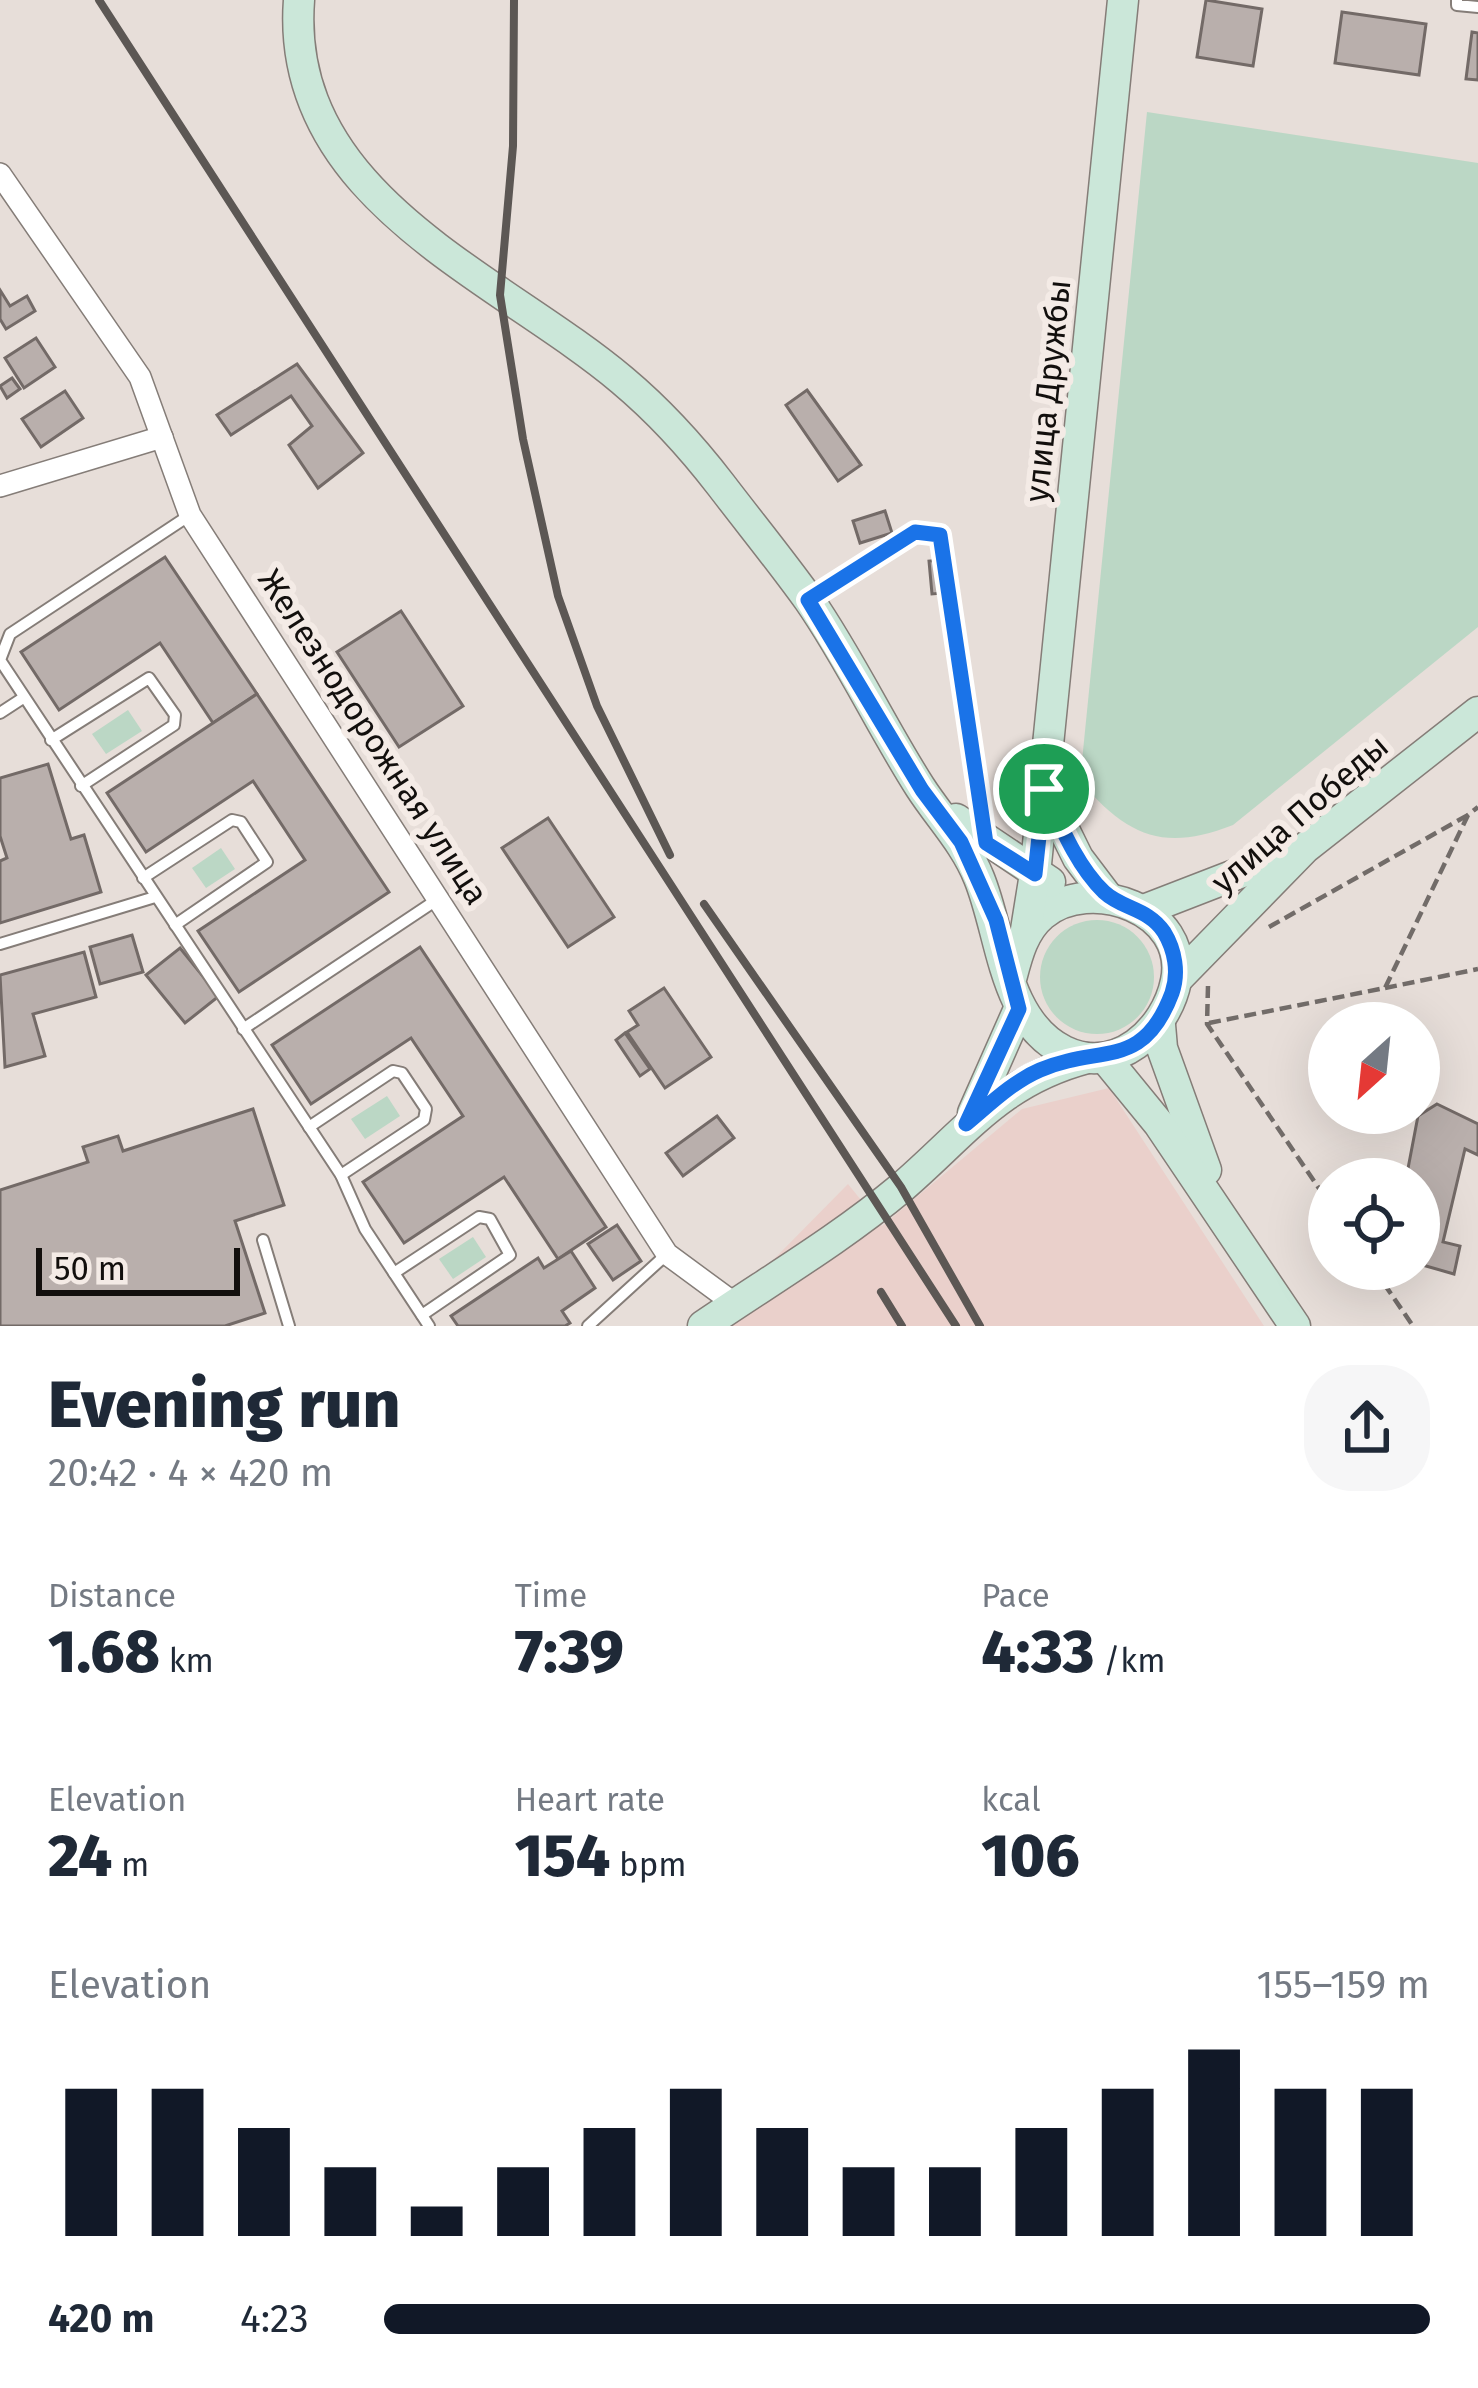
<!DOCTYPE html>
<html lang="en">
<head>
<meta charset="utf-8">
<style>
  body { margin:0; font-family:"Fira Sans",sans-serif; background:#f6f6f7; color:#1f2937; height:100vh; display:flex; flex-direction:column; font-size:45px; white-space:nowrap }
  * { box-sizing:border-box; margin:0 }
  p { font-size:39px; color:#747a83 }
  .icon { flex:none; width:66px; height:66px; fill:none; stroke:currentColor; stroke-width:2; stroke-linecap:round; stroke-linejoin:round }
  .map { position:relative; height:1326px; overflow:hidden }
  .side { display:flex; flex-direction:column; background:#fff; flex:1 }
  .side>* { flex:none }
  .needle { width:78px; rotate:207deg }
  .controls { position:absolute; left:1308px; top:1002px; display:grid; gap:24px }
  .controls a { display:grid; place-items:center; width:132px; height:132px; border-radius:50%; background:#fff; box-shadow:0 12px 48px #0002; font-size:60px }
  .scale { position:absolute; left:36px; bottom:30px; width:204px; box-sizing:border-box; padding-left:12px; border:6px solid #120f0d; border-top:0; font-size:33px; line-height:42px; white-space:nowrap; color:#120f0d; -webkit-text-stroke:9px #f4ebe6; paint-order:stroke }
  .pin { position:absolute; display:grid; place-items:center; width:102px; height:102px; color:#fff; margin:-51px; border:6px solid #fff; border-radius:50%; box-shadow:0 3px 12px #0007 }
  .round { display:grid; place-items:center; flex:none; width:126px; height:126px; border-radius:48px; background:#f6f6f7 }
  .overview { display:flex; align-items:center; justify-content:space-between; height:204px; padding:0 48px }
  h1 { font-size:66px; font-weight:800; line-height:90px }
  .stats { display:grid; grid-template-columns:repeat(3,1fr); gap:18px; height:204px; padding:12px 48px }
  .stats div { display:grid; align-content:center }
  .stats b { font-size:60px; font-weight:800 }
  .stats small { font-size:33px; font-weight:400 }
  .stats p { font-size:33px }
  .chart { height:336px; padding:24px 48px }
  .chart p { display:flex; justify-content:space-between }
  .chart svg { width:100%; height:216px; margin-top:12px; stroke:#111827; stroke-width:6 }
  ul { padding:0 48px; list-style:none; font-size:39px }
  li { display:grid; grid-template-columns:192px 144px 1fr; align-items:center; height:90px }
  li i { height:30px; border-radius:15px; background:#111827 }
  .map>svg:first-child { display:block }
  .industrial { fill:#ead0cb }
  .green { fill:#bbd7c5 }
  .building { fill:#b9afac; stroke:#736a67; stroke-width:3 }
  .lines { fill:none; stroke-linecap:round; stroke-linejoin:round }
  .service-casing { stroke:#857d78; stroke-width:14 }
  .minor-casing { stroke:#857d78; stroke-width:24 }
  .secondary-casing { stroke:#857d78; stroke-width:33 }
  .path { stroke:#726c69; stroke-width:4.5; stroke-dasharray:12 6; stroke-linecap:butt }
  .service { stroke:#fff; stroke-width:10 }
  .minor { stroke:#fff; stroke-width:21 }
  .secondary { stroke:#cbe7d9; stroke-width:30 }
  .rail { stroke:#5c5754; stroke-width:8 }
  .route-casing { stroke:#fff; stroke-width:24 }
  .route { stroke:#1a73e8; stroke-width:15 }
  .labels { text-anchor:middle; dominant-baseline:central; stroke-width:12; stroke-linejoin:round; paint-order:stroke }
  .street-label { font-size:33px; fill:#120f0d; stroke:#f4ebe6 }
</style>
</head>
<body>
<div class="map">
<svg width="1478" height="1326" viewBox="0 0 1478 1326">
  <rect width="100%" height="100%" fill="#e7ded9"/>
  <!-- industrial -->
  <polygon class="industrial" points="1109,1088 1264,1326 708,1326 848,1184 882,1226 1022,1109"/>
  <!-- green -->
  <g class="green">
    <path d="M1147,112l331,51v464l-245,198c-69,27 -105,12 -153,-44z"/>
    <polygon points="128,710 142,731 106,754 92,734"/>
    <polygon points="221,848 235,869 206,888 192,868"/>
    <circle cx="1097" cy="977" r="57"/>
    <polygon points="387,1096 400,1116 365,1139 351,1119"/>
    <polygon points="473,1237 486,1257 453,1279 439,1259"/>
  </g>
  <!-- building -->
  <g class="building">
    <polygon points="1206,0 1262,9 1253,66 1197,57"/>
    <polygon points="1342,12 1426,24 1419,75 1335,63"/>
    <polygon points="1472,32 1478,33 1478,80 1466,79"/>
    <polygon points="0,290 10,306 27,296 35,311 6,329 0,319"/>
    <polygon points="36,338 55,367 24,388 5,358"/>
    <polygon points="297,364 363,453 318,488 289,445 312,426 291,396 231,435 217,415"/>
    <polygon points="12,378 20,389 7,398 0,386"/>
    <polygon points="807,390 861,465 838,481 786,405"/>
    <polygon points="65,391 83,418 41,447 22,419"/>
    <polygon points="885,511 892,533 860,543 853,521"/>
    <polygon points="165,557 257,694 213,723 160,643 59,710 21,652"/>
    <polygon points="953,559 956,592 932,594 929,561"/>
    <polygon points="401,611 463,706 399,747 337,652"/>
    <polygon points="257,694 389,892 239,992 198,931 305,860 253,781 146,852 107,793"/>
    <polygon points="48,764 71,839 84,835 101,892 0,923 0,861 7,858 0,836 0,778"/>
    <polygon points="548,818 614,917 568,947 502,848"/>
    <polygon points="132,935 143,972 100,984 90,947"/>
    <polygon points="420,947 606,1227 558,1259 504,1177 404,1243 363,1182 463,1116 411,1038 311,1104 272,1045"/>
    <polygon points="180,948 219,996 185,1023 146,975"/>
    <polygon points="84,952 96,997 33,1014 45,1056 5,1067 0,975"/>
    <polygon points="664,988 711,1057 665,1088 627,1032 638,1025 629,1011"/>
    <polygon points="625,1033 650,1069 640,1076 616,1040"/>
    <polygon points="1437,1104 1478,1124 1478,1155 1465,1149 1443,1242 1460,1246 1454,1274 1419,1264 1419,1179 1406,1179 1418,1116"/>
    <polygon points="253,1109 284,1205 235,1221 265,1313 225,1326 0,1326 0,1190 88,1162 83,1147 118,1136 123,1151"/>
    <polygon points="717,1116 734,1138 683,1176 666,1153"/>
    <polygon points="617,1225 641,1261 613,1280 588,1244"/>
    <polygon points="571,1251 595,1288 562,1311 570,1323 565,1326 458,1326 451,1316 538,1258 544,1268"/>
  </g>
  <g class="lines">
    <!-- service casing -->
    <g class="service-casing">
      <g id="service">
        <polyline points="1457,0 1457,5 1478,7"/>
        <polyline points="190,515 10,634 0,660 341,1175 365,1229 429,1326"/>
        <polyline points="813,597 915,532 940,535 983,828"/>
        <polyline points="0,713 23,698"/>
        <polyline points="51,740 149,678 175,715 174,725 81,786"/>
        <polyline points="143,878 232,820 241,822 267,862 175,925"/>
        <polyline points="0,944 155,897"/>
        <polyline points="243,1029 438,899"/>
        <polyline points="309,1127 393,1071 402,1073 426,1109 424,1120 341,1175"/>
        <polyline points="263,1240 289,1326"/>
        <polyline points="394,1273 479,1217 490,1219 510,1255 422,1315"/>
        <polyline points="588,1326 667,1254"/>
      </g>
    </g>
    <!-- minor casing -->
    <g class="minor-casing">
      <g id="minor">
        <polyline points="0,174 140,377 190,515 667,1254 735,1304"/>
        <polyline points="0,486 162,437"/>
      </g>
    </g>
    <!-- secondary casing -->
    <g class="secondary-casing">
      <g id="secondary">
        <path d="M299,0c-15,197 198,275 323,380 37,31 69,66 99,105 29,38 60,76 88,115 41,59 72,126 111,187 20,31 45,56 59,91 23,56 24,143 85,173 52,25 102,-20 112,-70 14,-71 -86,-107 -134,-66 -19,16 -25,41 -31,64"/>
        <polyline points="1044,789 1078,858 1106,895"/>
        <polyline points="956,819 1050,882"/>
        <polyline points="1144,910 1294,852"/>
        <polyline points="1025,936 1035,874 1123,0"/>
        <polyline points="1177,979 1305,848 1478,712"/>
        <polyline points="1160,1025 1162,1048 1206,1170"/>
        <polyline points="1105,1058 1159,1124 1295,1326"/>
        <polyline points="973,1113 1019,1009"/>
        <path d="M703,1326c66,-45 137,-87 198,-138 65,-56 99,-107 186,-130"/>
      </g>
    </g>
    <!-- path -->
    <g class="path">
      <polyline points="1269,927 1468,815"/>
      <polyline points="1208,986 1207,1024 1329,1203"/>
      <polyline points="1385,988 1478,969"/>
      <polyline points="1209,1023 1385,988 1468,815 1478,807"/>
      <polyline points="1374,1269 1413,1326"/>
    </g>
    <!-- service -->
    <use href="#service" class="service"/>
    <!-- minor -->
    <use href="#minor" class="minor"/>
    <!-- secondary -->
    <use href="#secondary" class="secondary"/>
    <!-- rail -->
    <g class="rail">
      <polyline points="99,0 956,1326"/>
      <polyline points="514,0 513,146 500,295 523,439 558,596 597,706 670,855"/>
      <polyline points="704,904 901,1187 980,1326"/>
      <polyline points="881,1292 902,1326"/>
    </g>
  </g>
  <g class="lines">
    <!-- route casing -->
    <g class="route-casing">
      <path id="route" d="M915,532l25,3 46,308 49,31 9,-85c16,35 32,76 60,103 18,17 44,16 60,40 11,18 15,41 8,61 -29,78 -71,51 -132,77 -28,12 -51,35 -74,54l53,-115 -23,-89 -35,-78 -39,-52 -114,-190z"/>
    </g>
    <!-- route -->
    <use href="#route" class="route"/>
  </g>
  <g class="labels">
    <!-- street labels -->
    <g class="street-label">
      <text transform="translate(1048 391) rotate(-84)">улица Дружбы</text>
      <text transform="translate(373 737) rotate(57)">Железнодорожная улица</text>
      <text transform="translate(1300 814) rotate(-41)">улица Победы</text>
    </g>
  </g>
</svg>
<div class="controls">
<a><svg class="needle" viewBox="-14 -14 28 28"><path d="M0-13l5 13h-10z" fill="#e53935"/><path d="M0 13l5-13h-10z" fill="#747a83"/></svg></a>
<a><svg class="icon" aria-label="locate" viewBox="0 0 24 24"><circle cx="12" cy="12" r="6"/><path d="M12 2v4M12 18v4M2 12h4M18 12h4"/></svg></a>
</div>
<div class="scale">50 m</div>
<div class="pin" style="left:1044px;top:789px;background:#1e9e55"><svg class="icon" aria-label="arrive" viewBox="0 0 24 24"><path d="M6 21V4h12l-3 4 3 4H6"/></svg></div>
</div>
<section class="side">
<div class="overview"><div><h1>Evening run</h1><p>20:42 · 4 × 420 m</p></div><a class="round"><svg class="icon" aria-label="share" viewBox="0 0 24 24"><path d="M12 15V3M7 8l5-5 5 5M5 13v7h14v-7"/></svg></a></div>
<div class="stats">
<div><p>Distance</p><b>1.68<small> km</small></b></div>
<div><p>Time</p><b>7:39</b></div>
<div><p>Pace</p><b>4:33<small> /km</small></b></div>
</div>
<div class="stats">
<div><p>Elevation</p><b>24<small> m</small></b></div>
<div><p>Heart rate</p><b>154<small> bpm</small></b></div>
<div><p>kcal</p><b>106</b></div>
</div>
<div class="chart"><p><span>Elevation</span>155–159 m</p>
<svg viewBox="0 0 160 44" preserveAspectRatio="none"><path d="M5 44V14M15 44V14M25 44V22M35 44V30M45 44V38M55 44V30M65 44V22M75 44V14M85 44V22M95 44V30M105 44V30M115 44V22M125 44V14M135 44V6M145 44V14M155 44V14"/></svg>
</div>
<ul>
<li><b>420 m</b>4:23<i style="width:100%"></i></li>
</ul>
</section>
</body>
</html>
